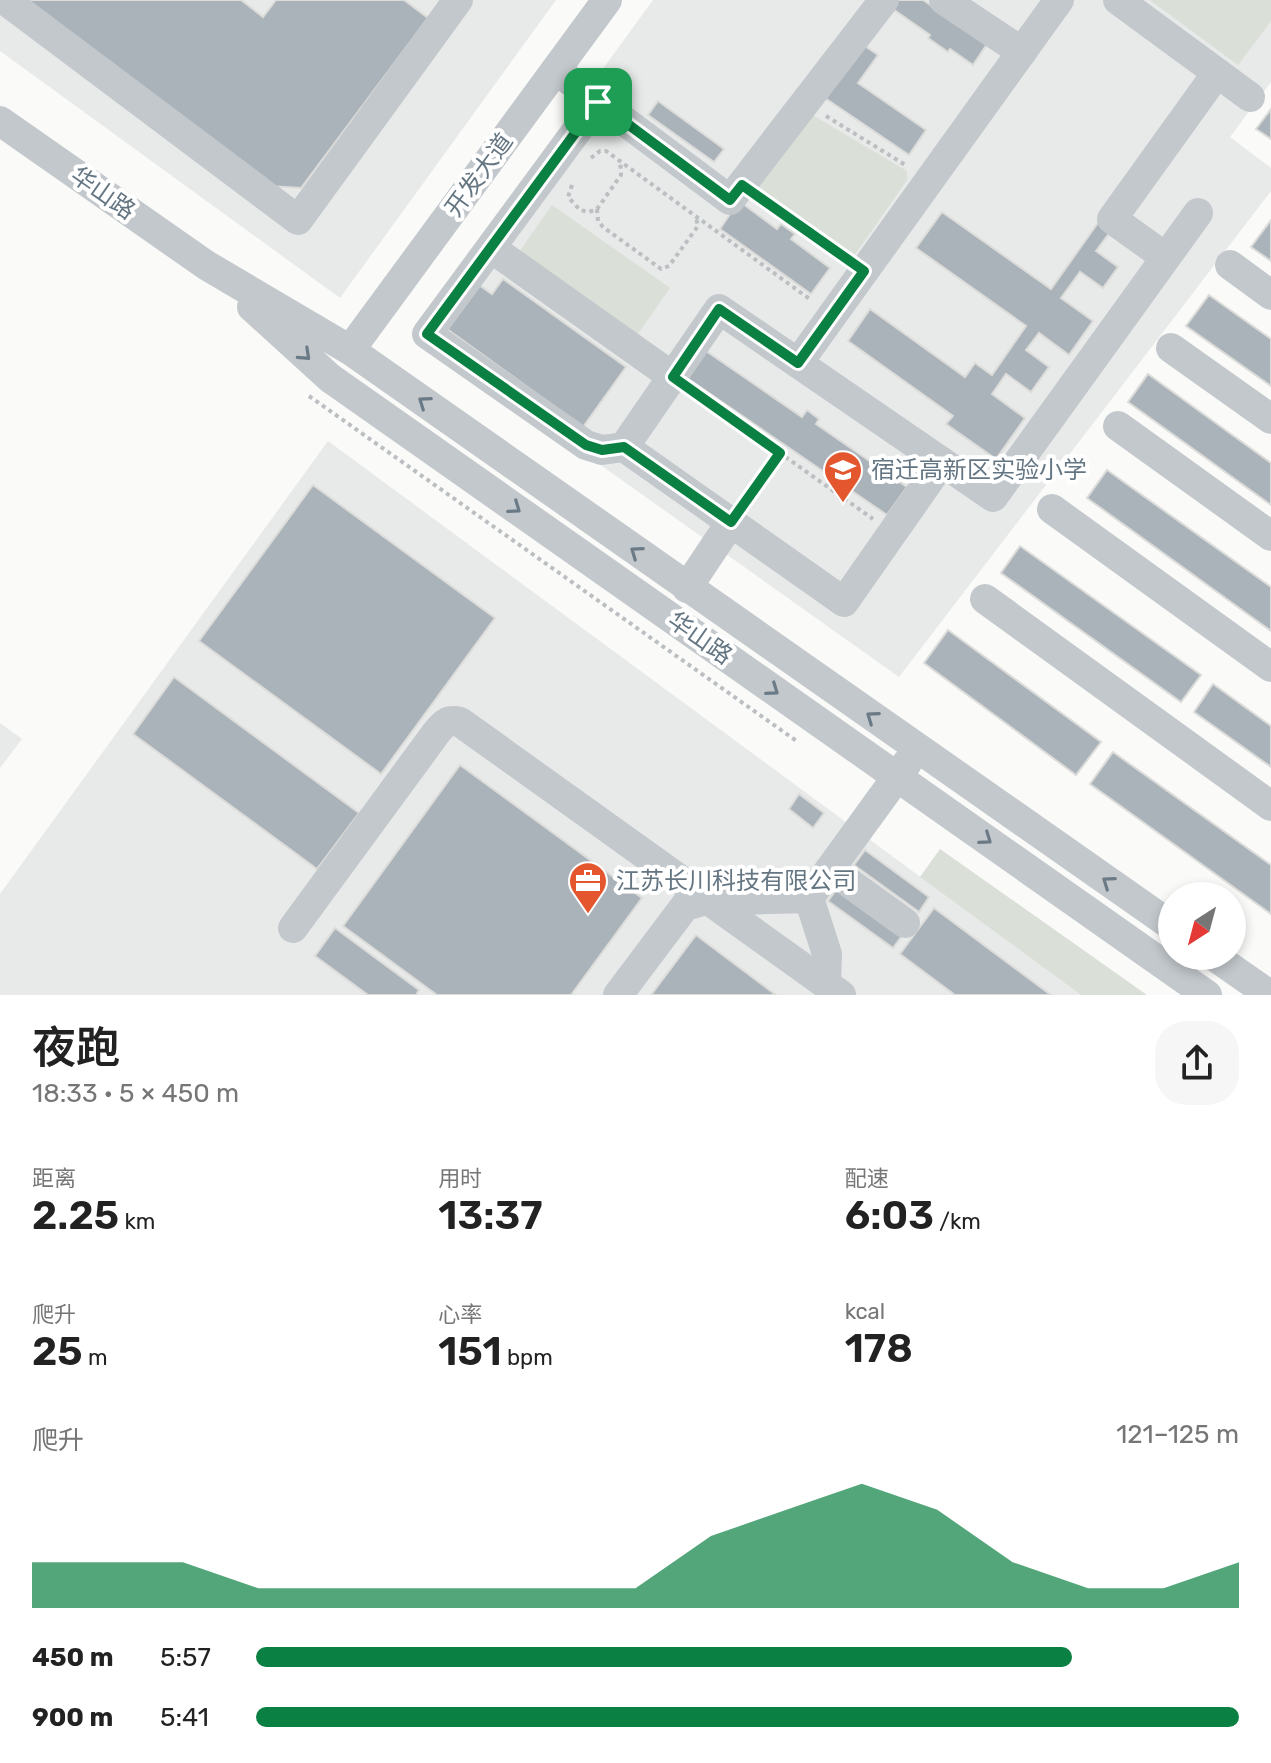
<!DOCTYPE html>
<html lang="zh">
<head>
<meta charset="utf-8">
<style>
  body { margin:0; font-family:Rubik,"Noto Sans SC",sans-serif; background:#f6f6f6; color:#222; height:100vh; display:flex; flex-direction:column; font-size:30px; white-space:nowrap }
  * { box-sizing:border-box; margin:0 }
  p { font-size:26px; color:#767676 }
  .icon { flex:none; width:44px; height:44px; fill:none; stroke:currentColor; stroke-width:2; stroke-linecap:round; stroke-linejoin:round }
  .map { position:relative; height:995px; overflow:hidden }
  .panel { display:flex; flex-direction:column; background:#fff; flex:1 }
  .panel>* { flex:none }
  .needle { width:52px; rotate:216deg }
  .tools { position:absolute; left:1158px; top:882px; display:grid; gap:16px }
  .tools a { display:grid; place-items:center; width:88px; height:88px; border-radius:50%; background:#fff; box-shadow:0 4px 12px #0003; font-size:40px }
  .pin { position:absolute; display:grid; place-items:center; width:68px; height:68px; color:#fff; margin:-34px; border-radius:16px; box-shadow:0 4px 12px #0006 }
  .round { display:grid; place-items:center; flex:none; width:84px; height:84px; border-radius:32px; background:#f6f6f6 }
  .overview { display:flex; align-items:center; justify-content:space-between; height:136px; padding:0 32px }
  h1 { font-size:44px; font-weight:600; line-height:60px }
  .metrics { display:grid; grid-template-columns:repeat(3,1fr); gap:12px; height:136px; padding:8px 32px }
  .metrics div { display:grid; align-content:center }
  .metrics b { font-size:40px; font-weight:600 }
  .metrics small { font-size:22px; font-weight:400 }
  .metrics p { font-size:22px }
  .chart { height:224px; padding:16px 32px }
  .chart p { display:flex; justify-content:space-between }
  .chart svg { width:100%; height:144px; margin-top:8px; fill:#0b8043; opacity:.7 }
  ul { padding:0 32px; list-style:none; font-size:26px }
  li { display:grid; grid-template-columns:128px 96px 1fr; align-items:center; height:60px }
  li i { height:20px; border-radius:10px; background:#0b8043 }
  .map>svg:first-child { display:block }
  .built { fill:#e8e9e9 }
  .green { fill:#dadfd7 }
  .building { fill:#aab3b9; stroke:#dcdcda; stroke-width:2 }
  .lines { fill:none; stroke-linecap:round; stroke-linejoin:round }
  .path { stroke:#bbbfc2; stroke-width:4; stroke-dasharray:4 4; stroke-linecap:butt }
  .minor { stroke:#c3c8cc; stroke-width:30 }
  .oneway { stroke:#6a7a87 }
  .route-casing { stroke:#fff; stroke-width:16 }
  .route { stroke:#0b8043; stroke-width:10 }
  .labels { text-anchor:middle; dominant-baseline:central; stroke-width:8; stroke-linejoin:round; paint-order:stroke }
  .street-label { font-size:24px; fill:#657683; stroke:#fff }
  .poi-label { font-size:24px; fill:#657683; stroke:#fff; text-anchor:start }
</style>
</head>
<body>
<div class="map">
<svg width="1271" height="995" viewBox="0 0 1271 995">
  <rect width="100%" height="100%" fill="#fafaf8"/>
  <!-- built -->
  <g class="built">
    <polygon points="0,0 556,0 340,298 0,51"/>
    <polygon points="653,0 1271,0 1271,82 1230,137 1271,168 1271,191 899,677 412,331"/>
    <polygon points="328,441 1081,995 0,995 0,894"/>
    <polygon points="0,723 22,739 0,768"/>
  </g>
  <!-- green -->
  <g class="green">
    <polygon points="1150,0 1271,0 1271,21 1238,65"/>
    <polygon points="809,113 907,171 907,180 854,256 751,183"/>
    <polygon points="552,205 670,288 635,338 517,255"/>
    <polygon points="940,849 1147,995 1081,995 920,877"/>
  </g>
  <!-- building -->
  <g class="building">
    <polygon points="20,0 241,0 263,17 276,0 404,0 428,18 301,188 269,186"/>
    <polygon points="894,0 923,0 987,44 973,65 950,49 948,52 928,38 930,35 890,7"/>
    <polygon points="859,42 878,55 858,83 926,130 909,155 822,96"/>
    <polygon points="658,101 724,149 714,162 648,115"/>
    <polygon points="1271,109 1271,139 1256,129"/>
    <polygon points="739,201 777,229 781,224 795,234 791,239 830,268 811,294 720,229"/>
    <polygon points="942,212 1051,289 1100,220 1113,228 1096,251 1118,267 1103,288 1080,272 1061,298 1093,321 1069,355 1039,333 1026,350 1049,367 1031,392 1006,374 992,394 1025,418 996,459 946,424 953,416 848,341 870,309 965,377 975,363 992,375 1026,326 916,248"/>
    <polygon points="1271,220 1271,261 1251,247"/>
    <polygon points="503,279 626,367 583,427 447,329 479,285 492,294"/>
    <polygon points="1209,295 1271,339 1271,386 1186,326"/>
    <polygon points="706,351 802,417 807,410 819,419 816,424 907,487 887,515 687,378"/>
    <polygon points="1148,374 1271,463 1271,505 1128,402"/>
    <polygon points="1107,470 1271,587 1271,631 1087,498"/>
    <polygon points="313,485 495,618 381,774 199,641"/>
    <polygon points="1020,546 1201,675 1181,702 1001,573"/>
    <polygon points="948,630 1101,742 1076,775 924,663"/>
    <polygon points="174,677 359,813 317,869 133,734"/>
    <polygon points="1213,684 1271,726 1271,767 1194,712"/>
    <polygon points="1113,752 1271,865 1271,914 1090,784"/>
    <polygon points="460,765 642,898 571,995 437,995 343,926"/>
    <polygon points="799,794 824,813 813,828 789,809"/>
    <polygon points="865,850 929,897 919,912 854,865"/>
    <polygon points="839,886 904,933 893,948 828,901"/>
    <polygon points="934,908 1051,995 955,995 900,954"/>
    <polygon points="335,928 419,990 416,995 368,995 315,956"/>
    <polygon points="696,935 776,995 651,995"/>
  </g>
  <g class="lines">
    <!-- path -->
    <g class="path">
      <polyline points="826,116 907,166"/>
      <polyline points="591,158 600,151 606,151 811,300"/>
      <polyline points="572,185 568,197 580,210 589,212 597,209 621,175 620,160"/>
      <polyline points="763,200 844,257"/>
      <polyline points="597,209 598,221 603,227 661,269 669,266 698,226 696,218"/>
      <polyline points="694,392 873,519"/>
      <polyline points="309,396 798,742"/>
      <polyline points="744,504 780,453"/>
    </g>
    <!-- minor -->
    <g class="minor">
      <polyline points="5,0 298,220 458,0"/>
      <polyline points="944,0 1022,52"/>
      <polyline points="1118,0 1250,97"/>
      <polyline points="556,70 730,200 884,0"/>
      <polyline points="598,102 427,334 586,445 602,450 624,447"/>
      <polyline points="0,121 206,265 350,350 1172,926"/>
      <polyline points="491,248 673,377"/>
      <polyline points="1165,257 1112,219 1217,73"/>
      <polyline points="1230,265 1271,295"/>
      <polyline points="252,307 330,378 1207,995"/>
      <polyline points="1171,348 1271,419"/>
      <polyline points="350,350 607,0"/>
      <polyline points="798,363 1059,0"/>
      <polyline points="1118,426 1271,536"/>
      <polyline points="942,462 844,602 624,447 719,309 993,497 1198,213"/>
      <polyline points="1052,509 1271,667"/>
      <polyline points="687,588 731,522"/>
      <polyline points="985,599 1271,806"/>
      <polyline points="830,869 905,923"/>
      <polyline points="809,898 907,763"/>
      <polyline points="809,898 827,954 826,984"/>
      <path d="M293,928l143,-195c8,-10 12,-14 24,-11l381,273"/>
      <polyline points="1214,956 1270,995"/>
      <polyline points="618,995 685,906 702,901 809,898"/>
    </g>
  </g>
  <!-- one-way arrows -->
  <defs><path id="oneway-chevron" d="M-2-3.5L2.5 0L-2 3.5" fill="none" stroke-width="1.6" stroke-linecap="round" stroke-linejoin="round" transform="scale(2)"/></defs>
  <g class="oneway">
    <use href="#oneway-chevron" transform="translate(305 355) rotate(43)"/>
    <use href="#oneway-chevron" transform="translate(424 402) rotate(-145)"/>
    <use href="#oneway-chevron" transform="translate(515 508) rotate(35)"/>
    <use href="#oneway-chevron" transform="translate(636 552) rotate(-145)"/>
    <use href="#oneway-chevron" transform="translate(773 690) rotate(35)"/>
    <use href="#oneway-chevron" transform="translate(872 717) rotate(-145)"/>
    <use href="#oneway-chevron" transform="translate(986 839) rotate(35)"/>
    <use href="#oneway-chevron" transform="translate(1108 882) rotate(-145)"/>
  </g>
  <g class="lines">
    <!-- route casing -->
    <g class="route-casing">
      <polygon id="route" points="598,102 730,200 742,185 864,271 798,363 719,309 673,377 780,453 731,522 624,447 602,450 586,445 427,334"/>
    </g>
    <!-- route -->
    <use href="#route" class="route"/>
  </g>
  <!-- icons -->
  <defs>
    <g id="school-pin" transform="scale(2)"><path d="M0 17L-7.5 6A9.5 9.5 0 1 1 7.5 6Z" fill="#e4572e" stroke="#fff"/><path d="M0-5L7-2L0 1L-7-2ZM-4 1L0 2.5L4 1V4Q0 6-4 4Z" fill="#fff"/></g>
    <g id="office-pin" transform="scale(2)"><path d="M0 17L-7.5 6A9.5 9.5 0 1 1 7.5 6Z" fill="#e4572e" stroke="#fff"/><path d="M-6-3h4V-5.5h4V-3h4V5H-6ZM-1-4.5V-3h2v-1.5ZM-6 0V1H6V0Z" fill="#fff"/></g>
  </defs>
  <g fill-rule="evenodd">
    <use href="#school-pin" x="843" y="470"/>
    <use href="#office-pin" x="588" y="881"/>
  </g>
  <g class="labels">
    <!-- street labels -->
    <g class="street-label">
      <text transform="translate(479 175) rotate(-54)">开发大道</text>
      <text transform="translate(103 193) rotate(35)">华山路</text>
      <text transform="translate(700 638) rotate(35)">华山路</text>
    </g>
    <!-- poi labels -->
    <g class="poi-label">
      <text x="871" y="470">宿迁高新区实验小学</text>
      <text x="616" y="881">江苏长川科技有限公司</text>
    </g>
  </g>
</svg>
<div class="tools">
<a><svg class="needle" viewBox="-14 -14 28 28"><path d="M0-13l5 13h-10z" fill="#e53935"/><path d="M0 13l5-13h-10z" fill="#767676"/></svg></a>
</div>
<div class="pin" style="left:598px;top:102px;background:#1e9e55"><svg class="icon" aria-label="arrive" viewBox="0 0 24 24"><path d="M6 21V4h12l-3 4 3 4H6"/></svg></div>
</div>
<section class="panel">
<div class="overview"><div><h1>夜跑</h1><p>18:33 · 5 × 450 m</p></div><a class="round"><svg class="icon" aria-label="share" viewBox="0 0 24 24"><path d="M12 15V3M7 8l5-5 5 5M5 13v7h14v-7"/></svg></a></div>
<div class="metrics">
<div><p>距离</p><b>2.25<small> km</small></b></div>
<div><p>用时</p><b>13:37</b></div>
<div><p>配速</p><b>6:03<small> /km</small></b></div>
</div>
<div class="metrics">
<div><p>爬升</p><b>25<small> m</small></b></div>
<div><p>心率</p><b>151<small> bpm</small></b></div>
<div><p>kcal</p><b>178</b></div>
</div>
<div class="chart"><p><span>爬升</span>121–125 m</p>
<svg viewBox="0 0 160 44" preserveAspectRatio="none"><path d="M0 44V30L10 30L20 30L30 38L40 38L50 38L60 38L70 38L80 38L90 22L100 14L110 6L120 14L130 30L140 38L150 38L160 30V44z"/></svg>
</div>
<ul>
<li><b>450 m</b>5:57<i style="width:83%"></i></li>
<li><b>900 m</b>5:41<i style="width:100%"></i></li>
</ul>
</section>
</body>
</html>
